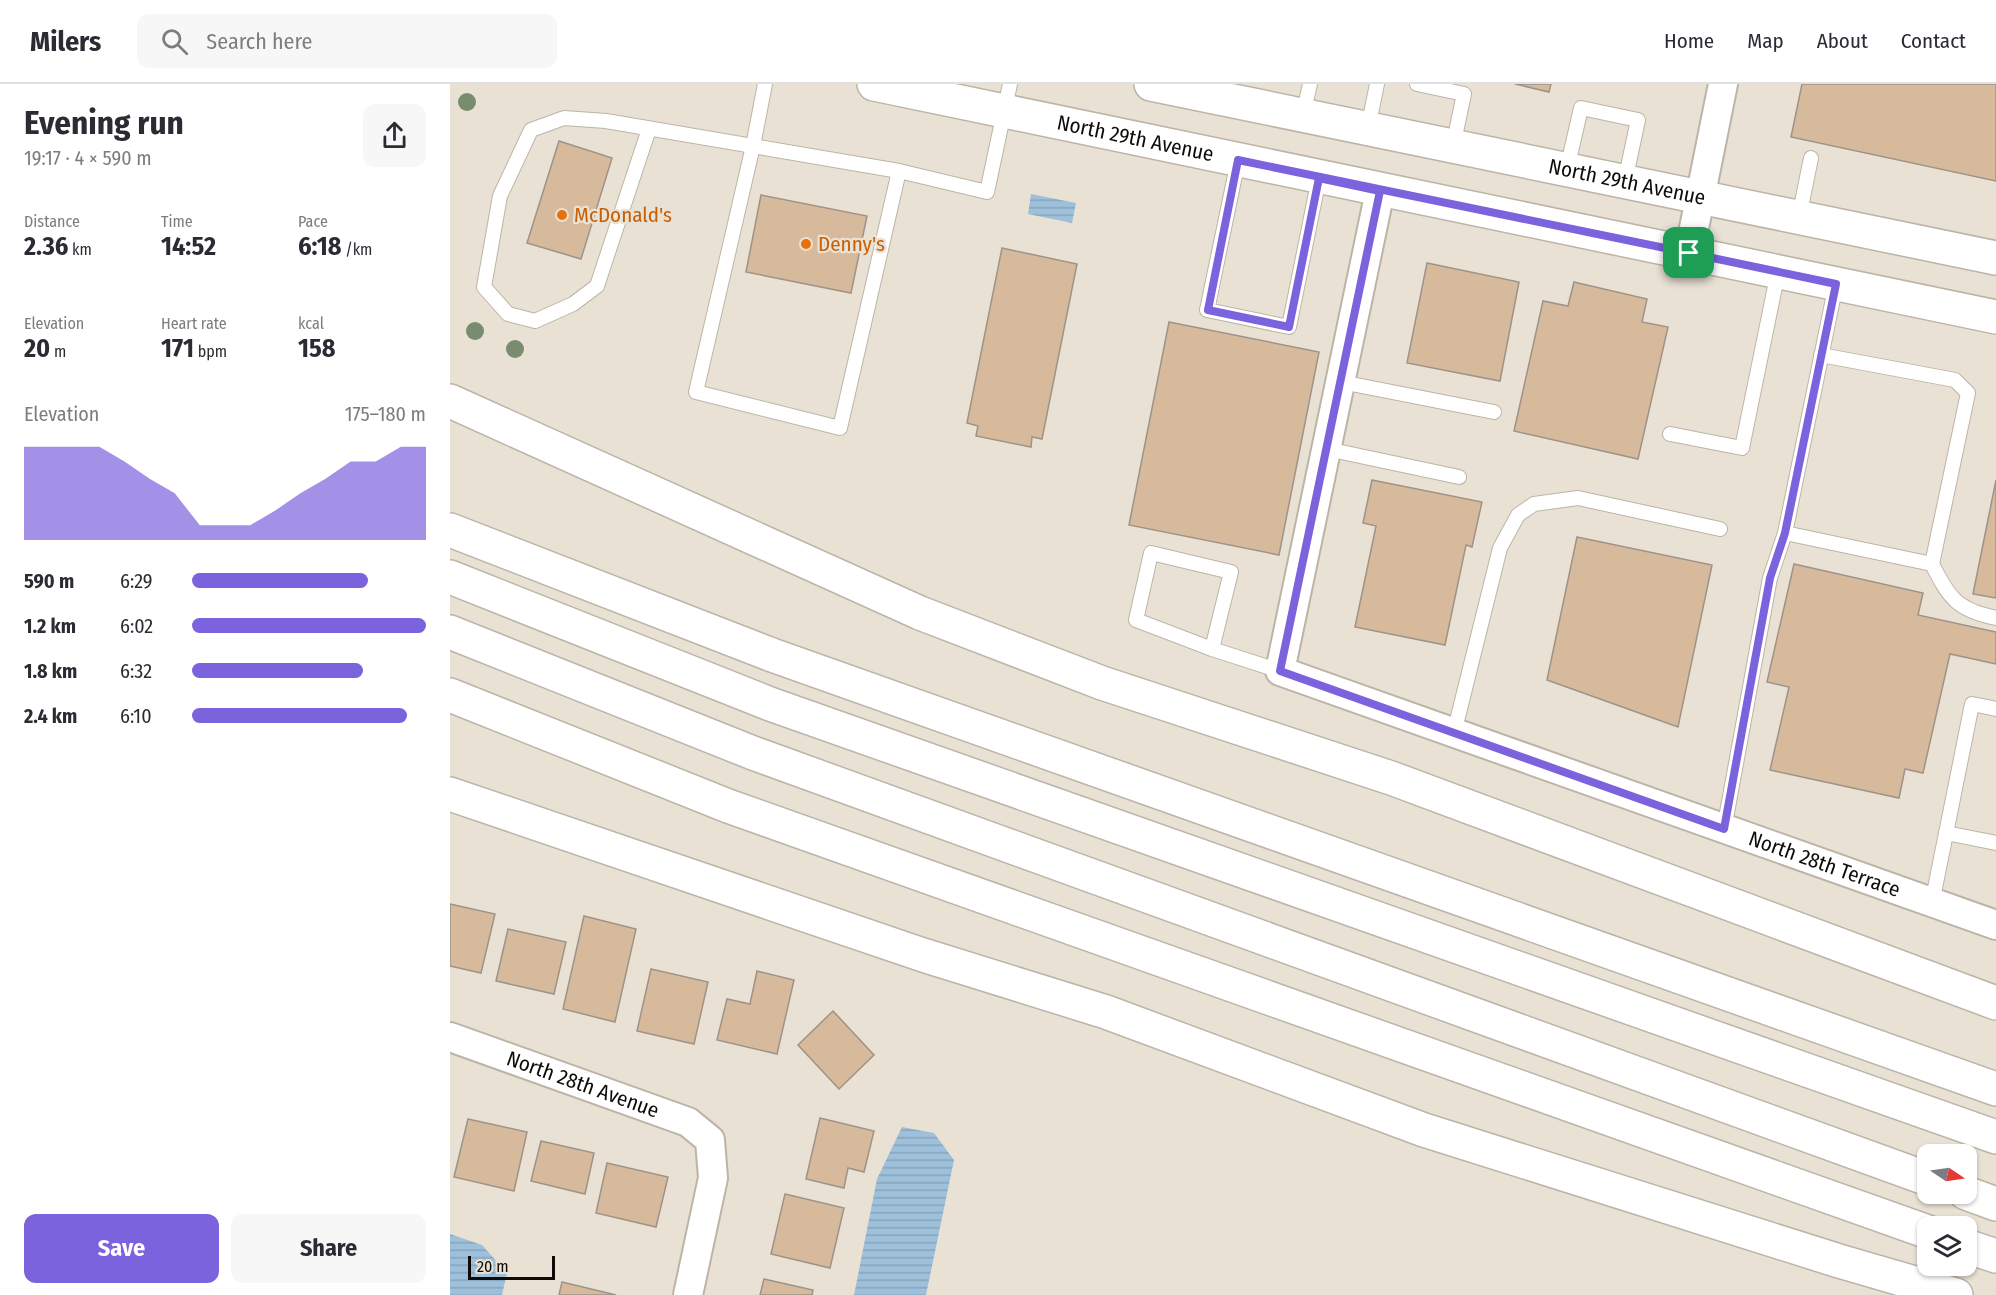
<!DOCTYPE html>
<html lang="en">
<head>
<meta charset="utf-8">
<style>
  body { margin:0; font-family:"Fira Sans Condensed",sans-serif; background:#f7f7f7; color:#2b2b33; height:100vh; display:flex; flex-direction:column; font-size:22px; white-space:nowrap }
  * { box-sizing:border-box; margin:0 }
  p { font-size:20px; color:#7c7c81 }
  .icon { flex:none; width:33px; height:33px; fill:none; stroke:currentColor; stroke-width:2; stroke-linecap:round; stroke-linejoin:round }
  .map { position:relative; flex:1; overflow:hidden }
  .sheet { display:flex; flex-direction:column; background:#fff; width:450px }
  .sheet>* { flex:none }
  .needle { width:39px; rotate:103deg }
  .controls { position:absolute; left:1467px; top:1060px; display:grid; gap:12px }
  .controls a { display:grid; place-items:center; width:60px; height:60px; border-radius:12px; background:#fff; box-shadow:0 2px 4px #0004; font-size:30px }
  .scale { position:absolute; left:18px; bottom:15px; width:87px; box-sizing:border-box; padding-left:6px; border:3px solid #0e0b07; border-top:0; font-size:16px; line-height:21px; white-space:nowrap; color:#0e0b07; -webkit-text-stroke:4px #eae1d5; paint-order:stroke }
  .pin { position:absolute; display:grid; place-items:center; width:51px; height:51px; color:#fff; margin:-26px; border-radius:12px; box-shadow:0 3px 9px #0006 }
  .round { display:grid; place-items:center; flex:none; width:63px; height:63px; border-radius:12px; background:#f7f7f7 }
  .head { display:flex; align-items:center; justify-content:space-between; height:102px; padding:0 24px }
  h1 { font-size:33px; font-weight:700; line-height:45px }
  .stats { display:grid; grid-template-columns:repeat(3,1fr); gap:9px; height:102px; padding:6px 24px }
  .stats div { display:grid; align-content:center }
  .stats b { font-size:26px; font-weight:700 }
  .stats small { font-size:16px; font-weight:400 }
  .stats p { font-size:16px }
  .chart { height:168px; padding:12px 24px }
  .chart p { display:flex; justify-content:space-between }
  .chart svg { width:100%; height:108px; margin-top:6px; fill:#7b63de; opacity:.7 }
  .button { display:flex; gap:12px; margin-top:auto; padding:12px 24px }
  .button a { flex:1; height:69px; border-radius:12px; background:#7b63de; color:#fff; font-size:24px; font-weight:700; line-height:69px; text-align:center }
  .button a+a { background:#f7f7f7; color:#2b2b33 }
  ul { padding:0 24px; list-style:none; font-size:20px }
  li { display:grid; grid-template-columns:96px 72px 1fr; align-items:center; height:45px }
  li i { height:15px; border-radius:8px; background:#7b63de }
  header { display:flex; align-items:center; gap:36px; box-sizing:border-box; height:84px; padding:0 30px; background:#fff; border-bottom:2px solid #e1e1e2 }
  header strong { font-size:28px }
  nav { display:flex; gap:33px; margin-inline-start:auto; font-size:21px }
  .search { width:420px; height:54px; background:#f7f7f7; display:flex; align-items:center; gap:15px; box-sizing:border-box; padding:0 21px; border-radius:12px; color:#7c7c81; font-size:22px }
  main { display:flex; flex:1; min-height:0 }
  .map>svg:first-child { display:block }
  .water { fill:url(#water-rules) }
  .building { fill:#d7ba9b; stroke:#9d9389; stroke-width:1.5 }
  .lines { fill:none; stroke-linecap:round; stroke-linejoin:round }
  .lane-casing { stroke:#bdb4a8; stroke-width:16 }
  .street-casing { stroke:#bdb4a8; stroke-width:32 }
  .secondary-casing { stroke:#bdb4a8; stroke-width:36 }
  .highway-casing { stroke:#bdb4a8; stroke-width:36 }
  .lane { stroke:#fff; stroke-width:14 }
  .street { stroke:#fff; stroke-width:28 }
  .secondary { stroke:#fff; stroke-width:33 }
  .highway { stroke:#fff; stroke-width:33 }
  .tree { fill:#798c70 }
  .route-casing { stroke:#fff; stroke-width:12 }
  .route { stroke:#7b63de; stroke-width:8 }
  .food-dot { fill:#e8710a; stroke:#eae1d5; stroke-width:2 }
  .labels { text-anchor:middle; dominant-baseline:central; stroke-width:4.5; stroke-linejoin:round; paint-order:stroke }
  .street-label { font-size:21px; fill:#0e0b07; stroke:#eae1d5 }
  .food-label { font-size:21px; fill:#c56008; stroke:#eae1d5; text-anchor:start }
</style>
</head>
<body>
<header>
<strong>Milers</strong>
<div class="search"><svg class="icon" aria-label="search" viewBox="0 0 24 24"><circle cx="10" cy="10" r="6"/><path d="M15 15l6 6"/></svg>Search here</div>
<nav><a>Home</a><a>Map</a><a>About</a><a>Contact</a></nav>
</header>
<main>
<section class="sheet">
<div class="head"><div><h1>Evening run</h1><p>19:17 · 4 × 590 m</p></div><a class="round"><svg class="icon" aria-label="share" viewBox="0 0 24 24"><path d="M12 15V3M7 8l5-5 5 5M5 13v7h14v-7"/></svg></a></div>
<div class="stats">
<div><p>Distance</p><b>2.36<small> km</small></b></div>
<div><p>Time</p><b>14:52</b></div>
<div><p>Pace</p><b>6:18<small> /km</small></b></div>
</div>
<div class="stats">
<div><p>Elevation</p><b>20<small> m</small></b></div>
<div><p>Heart rate</p><b>171<small> bpm</small></b></div>
<div><p>kcal</p><b>158</b></div>
</div>
<div class="chart"><p><span>Elevation</span>175–180 m</p>
<svg viewBox="0 0 160 44" preserveAspectRatio="none"><path d="M0 44V6L10 6L20 6L30 6L40 12L50 19L60 25L70 38L80 38L90 38L100 32L110 25L120 19L130 12L140 12L150 6L160 6V44z"/></svg>
</div>
<ul>
<li><b>590 m</b>6:29<i style="width:75%"></i></li>
<li><b>1.2 km</b>6:02<i style="width:100%"></i></li>
<li><b>1.8 km</b>6:32<i style="width:73%"></i></li>
<li><b>2.4 km</b>6:10<i style="width:92%"></i></li>
</ul>
<div class="button"><a>Save</a><a>Share</a></div>
</section>
<div class="map">
<svg width="1546" height="1211" viewBox="0 0 1546 1211">
  <defs>
    <pattern id="water-rules" width="6" height="5" patternUnits="userSpaceOnUse" patternTransform="scale(1.5)"><rect width="6" height="5" fill="#9ec0da"/><path d="M0 2.5h6" fill="none" stroke="#87a4ba"/></pattern>
  </defs>
  <rect width="100%" height="100%" fill="#eae1d5"/>
  <!-- water -->
  <g class="water">
    <polygon points="581,110 626,119 622,139 578,130"/>
    <polygon points="452,1043 484,1049 504,1076 476,1211 404,1211 427,1095"/>
    <polygon points="0,1150 32,1161 57,1189 52,1211 0,1211"/>
  </g>
  <!-- building -->
  <g class="building">
    <polygon points="1065,0 1101,0 1099,8"/>
    <polygon points="1352,0 1546,0 1546,97 1341,53"/>
    <polygon points="109,57 162,74 131,175 77,159"/>
    <polygon points="311,111 417,132 401,209 296,188"/>
    <polygon points="552,164 627,180 592,355 582,353 581,363 526,352 528,342 517,339"/>
    <polygon points="977,179 1069,198 1050,297 957,279"/>
    <polygon points="1124,198 1197,215 1192,238 1218,243 1188,375 1064,347 1093,217 1118,222"/>
    <polygon points="719,238 869,268 829,471 679,441"/>
    <polygon points="922,396 1032,418 1022,463 1016,461 995,561 905,543 926,442 913,439"/>
    <polygon points="1546,396 1546,514 1523,510"/>
    <polygon points="1127,453 1262,481 1228,643 1097,596"/>
    <polygon points="1344,480 1473,509 1468,531 1546,548 1546,580 1500,570 1473,689 1455,685 1449,714 1320,686 1339,603 1317,598"/>
    <polygon points="0,820 45,830 31,889 0,882"/>
    <polygon points="134,832 186,845 165,938 113,925"/>
    <polygon points="58,845 116,858 104,910 46,897"/>
    <polygon points="201,885 258,898 244,960 187,947"/>
    <polygon points="307,887 344,896 327,970 267,956 277,915 300,920"/>
    <polygon points="383,927 424,971 389,1005 348,961"/>
    <polygon points="370,1034 424,1047 414,1088 398,1084 394,1104 356,1095"/>
    <polygon points="18,1035 77,1048 64,1107 4,1093"/>
    <polygon points="91,1057 144,1069 135,1110 81,1097"/>
    <polygon points="157,1079 218,1093 206,1143 146,1129"/>
    <polygon points="335,1110 394,1124 380,1184 321,1170"/>
    <polygon points="314,1195 363,1206 362,1211 310,1211"/>
    <polygon points="112,1198 166,1211 109,1211"/>
  </g>
  <g class="lines">
    <!-- lane casing -->
    <g class="lane-casing">
      <g id="lane">
        <polyline points="315,0 303,62 246,308 390,344 449,87"/>
        <polyline points="967,0 1014,10 1003,62"/>
        <polyline points="853,31 860,0"/>
        <polyline points="918,44 927,0"/>
        <polyline points="199,45 147,202 123,220 85,237 58,230 34,203 50,112 81,46 114,34 156,37 449,87 537,108 560,0"/>
        <polyline points="788,77 757,226 839,243 869,94"/>
        <polyline points="1117,85 1131,24 1188,36 1175,97"/>
        <polyline points="1349,133 1361,74"/>
        <polyline points="1371,271 1505,296 1518,309 1482,480"/>
        <polyline points="891,298 1044,328"/>
        <polyline points="1220,350 1292,364 1328,188"/>
        <polyline points="877,365 1009,393"/>
        <path d="M1335,449l147,31c17,34 25,46 64,54"/>
        <polyline points="762,565 686,536 701,469 781,488 762,565 830,587"/>
        <polyline points="1004,649 1050,464 1068,431 1084,420 1128,414 1270,445"/>
        <polyline points="1274,745 1320,494 1335,449 1386,200"/>
        <polyline points="1496,749 1546,759"/>
        <polyline points="1482,819 1522,620 1546,625"/>
      </g>
    </g>
    <!-- street casing -->
    <g class="street-casing">
      <g id="street">
        <path id="s1" d="M930,107l-100,480 716,254"/>
        <polyline points="1239,169 1273,0"/>
        <path id="s2" d="M0,953l238,85 22,18 3,38 -25,117"/>
      </g>
    </g>
    <!-- secondary casing -->
    <g class="secondary-casing">
      <g id="secondary">
        <path id="s3" d="M424,0l1122,233"/>
        <path id="s4" d="M701,0l845,174"/>
      </g>
    </g>
    <!-- highway casing -->
    <g class="highway-casing">
      <g id="highway">
        <polyline points="0,317 470,529 652,599 941,694 1546,919"/>
        <polyline points="0,446 322,571 1546,1005"/>
        <polyline points="0,493 320,620 1546,1053"/>
        <polyline points="0,548 303,669 1478,1095"/>
        <polyline points="0,611 278,722 1478,1148"/>
        <polyline points="0,710 473,871 656,928 974,1046 1389,1177 1506,1211"/>
        <polyline points="1516,1109 1546,1120"/>
        <polyline points="1516,1162 1546,1172"/>
      </g>
    </g>
    <!-- lane -->
    <use href="#lane" class="lane"/>
    <!-- street -->
    <use href="#street" class="street"/>
    <!-- secondary -->
    <use href="#secondary" class="secondary"/>
    <!-- highway -->
    <use href="#highway" class="highway"/>
  </g>
  <!-- trees -->
  <g class="tree">
    <circle cx="17" cy="18" r="9"/>
    <circle cx="25" cy="247" r="9"/>
    <circle cx="65" cy="265" r="9"/>
  </g>
  <g class="lines">
    <!-- route casing -->
    <g class="route-casing">
      <polyline id="route" points="1239,169 788,76 758,226 839,243 869,94 930,107 830,587 1274,745 1320,494 1335,449 1386,200 1239,169"/>
    </g>
    <!-- route -->
    <use href="#route" class="route"/>
  </g>
  <!-- markers -->
  <g class="food-dot">
    <circle cx="112" cy="131" r="6"/>
    <circle cx="356" cy="160" r="6"/>
  </g>
  <g class="labels">
    <!-- street labels -->
    <g class="street-label">
      <text stroke="none"><textPath href="#s3" startOffset="267">North 29th Avenue</textPath></text>
      <text stroke="none"><textPath href="#s4" startOffset="486">North 29th Avenue</textPath></text>
      <text stroke="none"><textPath href="#s1" startOffset="1068">North 28th Terrace</textPath></text>
      <text stroke="none"><textPath href="#s2" startOffset="141">North 28th Avenue</textPath></text>
    </g>
    <!-- food labels -->
    <g class="food-label">
      <text x="124" y="131">McDonald's</text>
      <text x="368" y="160">Denny's</text>
    </g>
  </g>
</svg>
<div class="controls">
<a><svg class="needle" viewBox="-14 -14 28 28"><path d="M0-13l5 13h-10z" fill="#e53935"/><path d="M0 13l5-13h-10z" fill="#7c7c81"/></svg></a>
<a><svg class="icon" aria-label="layers" viewBox="0 0 24 24"><path d="M12 4l9 5-9 5-9-5zM3 14l9 5 9-5"/></svg></a>
</div>
<div class="scale">20 m</div>
<div class="pin" style="left:1239px;top:169px;background:#1e9e55"><svg class="icon" aria-label="arrive" viewBox="0 0 24 24"><path d="M6 21V4h12l-3 4 3 4H6"/></svg></div>
</div>
</main>
</body>
</html>
